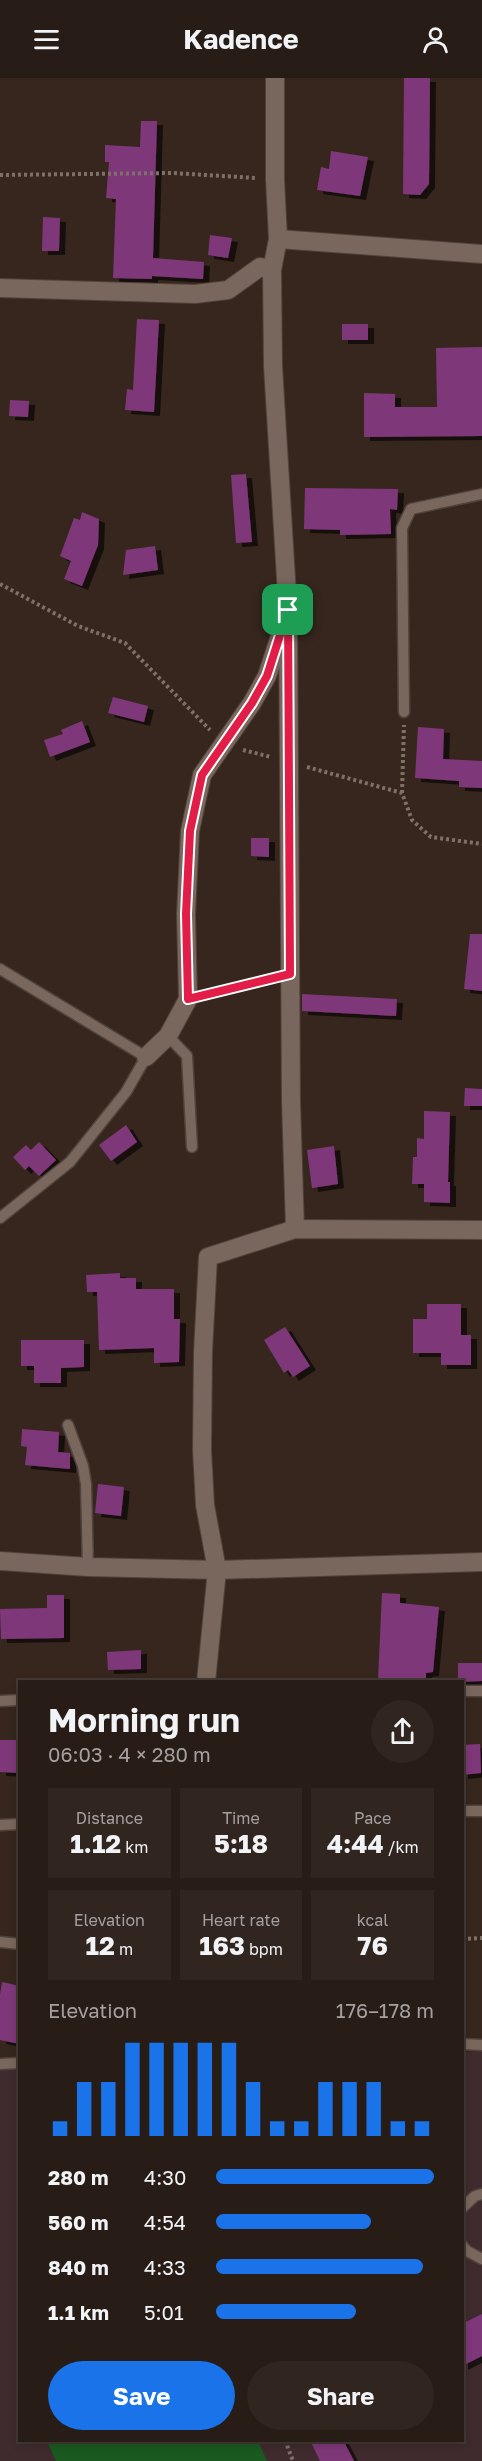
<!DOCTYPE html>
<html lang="en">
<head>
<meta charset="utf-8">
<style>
  body { margin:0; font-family:"Golos Text",sans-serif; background:#30251f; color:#f1f3f6; height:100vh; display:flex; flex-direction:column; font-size:22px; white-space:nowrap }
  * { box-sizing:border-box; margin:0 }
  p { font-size:20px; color:#a5a1a1 }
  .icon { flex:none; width:33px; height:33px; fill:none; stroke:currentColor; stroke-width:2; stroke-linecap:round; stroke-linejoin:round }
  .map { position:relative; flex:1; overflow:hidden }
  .details { position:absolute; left:18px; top:1602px; width:446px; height:762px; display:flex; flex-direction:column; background:#281c16; border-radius:0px; box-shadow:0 3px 9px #0003,0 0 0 2px #443a35 }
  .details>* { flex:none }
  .pin { position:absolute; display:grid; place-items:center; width:51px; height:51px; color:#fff; margin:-26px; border-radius:12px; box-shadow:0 3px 9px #0006 }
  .round { display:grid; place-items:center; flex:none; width:63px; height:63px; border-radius:32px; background:#30251f }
  .overview { display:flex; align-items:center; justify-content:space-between; height:102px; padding:0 30px }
  h1 { font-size:33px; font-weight:700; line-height:45px }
  .metrics { display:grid; grid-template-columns:repeat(3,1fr); gap:9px; height:102px; padding:6px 30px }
  .metrics div { display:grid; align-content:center; border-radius:0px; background:#30251f; text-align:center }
  .metrics b { font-size:26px; font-weight:700 }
  .metrics small { font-size:16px; font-weight:400 }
  .metrics p { font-size:16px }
  .chart { height:168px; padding:12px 30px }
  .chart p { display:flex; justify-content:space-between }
  .chart svg { width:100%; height:108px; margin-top:6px; stroke:#1a73e8; stroke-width:6 }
  .primary-button { display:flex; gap:12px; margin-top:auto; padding:12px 30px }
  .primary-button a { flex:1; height:69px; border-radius:36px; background:#1a73e8; color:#fff; font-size:24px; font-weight:700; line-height:69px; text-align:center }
  .primary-button a+a { background:#30251f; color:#f1f3f6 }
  ul { padding:0 30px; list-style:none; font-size:20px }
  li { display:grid; grid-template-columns:96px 72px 1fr; align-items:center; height:45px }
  li i { height:15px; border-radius:8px; background:#1a73e8 }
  header { display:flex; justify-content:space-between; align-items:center; height:78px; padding:0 30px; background:#281c16; font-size:27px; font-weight:700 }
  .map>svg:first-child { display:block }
  .education { fill:#3f2b2e }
  .green { fill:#1a5a21 }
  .building { fill:#7e3879; filter:url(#shadow) }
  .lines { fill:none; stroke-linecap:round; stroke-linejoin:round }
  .lane-casing { stroke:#50423c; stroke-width:13 }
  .street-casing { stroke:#50423c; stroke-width:20 }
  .path { stroke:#7e7069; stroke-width:4; stroke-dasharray:3 3; stroke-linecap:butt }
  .lane { stroke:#79665d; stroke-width:10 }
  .street { stroke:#79665d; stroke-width:18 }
  .route-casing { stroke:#fff; stroke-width:12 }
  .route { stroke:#e11d48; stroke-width:8 }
</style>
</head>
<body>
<header><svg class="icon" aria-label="menu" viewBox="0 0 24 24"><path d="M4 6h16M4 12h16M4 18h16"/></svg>Kadence<svg class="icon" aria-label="person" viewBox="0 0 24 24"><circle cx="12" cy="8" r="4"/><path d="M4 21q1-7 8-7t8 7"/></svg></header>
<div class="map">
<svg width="482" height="2383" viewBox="0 0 482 2383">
  <defs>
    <filter id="shadow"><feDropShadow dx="6" dy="4" stdDeviation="0" flood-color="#0009"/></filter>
  </defs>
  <rect width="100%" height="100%" fill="#36261e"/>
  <!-- education -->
  <polygon class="education" points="482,1972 482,2383 0,2383 0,1990 19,1989 20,2362 462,2362 462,1975"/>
  <!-- green -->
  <polygon class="green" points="47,2363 258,2363 267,2383 56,2383"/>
  <!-- building -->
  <g class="building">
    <polygon points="404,0 430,0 429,106 420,117 403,116"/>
    <polygon points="141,43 157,43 153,180 204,184 203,201 152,198 152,201 113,200 116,121 106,120 109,84 105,84 105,67 140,69"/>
    <polygon points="331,73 368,79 360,118 317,112 321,89 329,91"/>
    <polygon points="43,139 60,140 59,173 42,173"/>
    <polygon points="210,157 232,160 228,180 208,177"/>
    <polygon points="137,241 159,242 154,334 125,332 127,311 133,312"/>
    <rect x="342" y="246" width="26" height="16"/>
    <polygon points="482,269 482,358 364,359 364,315 395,316 395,329 437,329 436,270"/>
    <polygon points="10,322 29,323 28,339 9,338"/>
    <polygon points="246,396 252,464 236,465 231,397"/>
    <polygon points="305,410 398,411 397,432 390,431 391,456 340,457 340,452 304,451"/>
    <polygon points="82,434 99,441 98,467 82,508 64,501 71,483 60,478 74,440 80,442"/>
    <polygon points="155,468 158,492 123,497 126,472"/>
    <polygon points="113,619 148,628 144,644 108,635"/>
    <polygon points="82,643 90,664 50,679 44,662 63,656 61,652"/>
    <polygon points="418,649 444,651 443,681 482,683 482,710 459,709 459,703 415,700"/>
    <polygon points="251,760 269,760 269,779 251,778"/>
    <polygon points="470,856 482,856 482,913 464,911"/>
    <polygon points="302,916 397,921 396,938 302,933"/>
    <polygon points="465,1010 482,1011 482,1028 464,1028"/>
    <polygon points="424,1033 450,1034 448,1104 450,1104 450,1125 424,1124 424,1106 412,1106 413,1079 417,1079 417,1060 424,1061"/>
    <polygon points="126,1047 137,1064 111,1083 99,1067"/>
    <polygon points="39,1064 56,1082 39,1098 29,1088 25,1092 13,1079 26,1067 31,1072"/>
    <polygon points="334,1068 338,1106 312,1110 307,1072"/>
    <polygon points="120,1195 120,1200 136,1200 136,1211 174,1211 174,1241 180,1241 179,1284 154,1285 154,1270 99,1272 97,1214 87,1214 86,1197"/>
    <polygon points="427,1226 461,1226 461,1257 471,1257 471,1287 441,1287 441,1275 413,1275 413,1241 427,1241"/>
    <polygon points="285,1249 310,1288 293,1299 288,1292 284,1295 264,1262"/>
    <polygon points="21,1262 84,1262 84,1289 61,1290 61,1305 34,1305 34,1288 21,1288"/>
    <polygon points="22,1351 59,1354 58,1374 70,1375 70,1391 25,1387 27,1369 21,1368"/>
    <polygon points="98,1406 124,1409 121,1438 95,1435"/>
    <polygon points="382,1515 400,1516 400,1525 439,1529 433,1594 426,1595 426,1604 378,1602"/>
    <polygon points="47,1517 64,1517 64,1560 1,1561 0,1531 47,1530"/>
    <polygon points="141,1572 141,1591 108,1592 107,1574"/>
    <polygon points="458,1585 482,1585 482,1603 458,1604"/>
    <polygon points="0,1662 20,1662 20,1695 0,1694"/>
    <polygon points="480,1666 481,1695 462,1697 462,1667"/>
    <polygon points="2,1904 20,1908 20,1966 0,1962 0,1917"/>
    <polygon points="482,2236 482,2278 462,2288 462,2246"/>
    <polygon points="310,2362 343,2362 354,2383 320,2383"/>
  </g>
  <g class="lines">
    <!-- lane casing -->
    <g class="lane-casing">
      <g id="lane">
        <polyline points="404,634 402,450 411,431 482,416"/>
        <polyline points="0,891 146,979 126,1014 70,1084 0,1140"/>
        <polyline points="168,958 187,978 192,1069"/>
        <polyline points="68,1347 83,1388 86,1406 88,1489"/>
        <polyline points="462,1613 482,1613"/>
        <polyline points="0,1623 20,1622"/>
        <polyline points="462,1733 482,1733"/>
        <polyline points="0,1747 20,1746"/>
        <polyline points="0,1864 20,1866"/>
        <polyline points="462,1966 482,1967"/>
        <polyline points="0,1986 20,1985"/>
        <polyline points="462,2130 475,2118 482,2116"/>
        <polyline points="462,2167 467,2173 482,2181"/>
      </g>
    </g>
    <!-- street casing -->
    <g class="street-casing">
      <g id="street">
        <polyline points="275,0 275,101 278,161 272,192 273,288 288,533 291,1024 295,1151"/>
        <polyline points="278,161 482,176"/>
        <polyline points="0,210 195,216 228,212 260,189 272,192"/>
        <polyline points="146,979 168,958 188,921 186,836 190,753 202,697 252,625 267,598 283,549"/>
        <polyline points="0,1483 88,1489 217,1492 482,1484"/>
        <polyline points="206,1604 217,1492 205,1427 202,1372 203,1274 208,1179 295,1151 482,1152"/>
      </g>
    </g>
    <!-- path -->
    <g class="path">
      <polyline points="0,97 172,95 256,100"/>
      <polyline points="0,506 78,548 125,565 210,652"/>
      <polyline points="243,672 271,679"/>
      <polyline points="307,689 402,715 412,742 431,759 482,766"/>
      <polyline points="402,715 404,647"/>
      <polyline points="207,916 272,900"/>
      <polyline points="462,1861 482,1860"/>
      <polyline points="285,2362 293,2383"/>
    </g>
    <!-- lane -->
    <use href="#lane" class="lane"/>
    <!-- street -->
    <use href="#street" class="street"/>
  </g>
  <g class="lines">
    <!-- route casing -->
    <g class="route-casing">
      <polygon id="route" points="288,532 290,896 188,921 186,836 190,753 202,697 252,625 267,598"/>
    </g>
    <!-- route -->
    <use href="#route" class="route"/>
  </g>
</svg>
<div class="pin" style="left:288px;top:532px;background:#1e9e55"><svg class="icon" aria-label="arrive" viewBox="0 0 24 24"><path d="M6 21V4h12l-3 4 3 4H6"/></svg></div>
<section class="details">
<div class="overview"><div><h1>Morning run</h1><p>06:03 · 4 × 280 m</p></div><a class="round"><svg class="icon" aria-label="share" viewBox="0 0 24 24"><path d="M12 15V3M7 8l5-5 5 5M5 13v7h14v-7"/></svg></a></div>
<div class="metrics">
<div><p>Distance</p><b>1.12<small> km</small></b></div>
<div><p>Time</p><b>5:18</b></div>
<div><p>Pace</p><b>4:44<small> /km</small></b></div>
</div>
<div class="metrics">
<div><p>Elevation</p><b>12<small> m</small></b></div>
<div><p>Heart rate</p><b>163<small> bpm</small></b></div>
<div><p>kcal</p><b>76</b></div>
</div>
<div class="chart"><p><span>Elevation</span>176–178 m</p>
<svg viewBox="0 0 160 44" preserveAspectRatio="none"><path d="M5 44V38M15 44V22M25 44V22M35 44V6M45 44V6M55 44V6M65 44V6M75 44V6M85 44V22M95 44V38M105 44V38M115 44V22M125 44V22M135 44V22M145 44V38M155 44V38"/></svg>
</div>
<ul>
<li><b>280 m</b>4:30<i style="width:100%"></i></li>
<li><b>560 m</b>4:54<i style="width:71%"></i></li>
<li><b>840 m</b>4:33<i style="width:95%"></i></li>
<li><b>1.1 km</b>5:01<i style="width:64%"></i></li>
</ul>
<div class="primary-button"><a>Save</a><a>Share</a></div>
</section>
</div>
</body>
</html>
